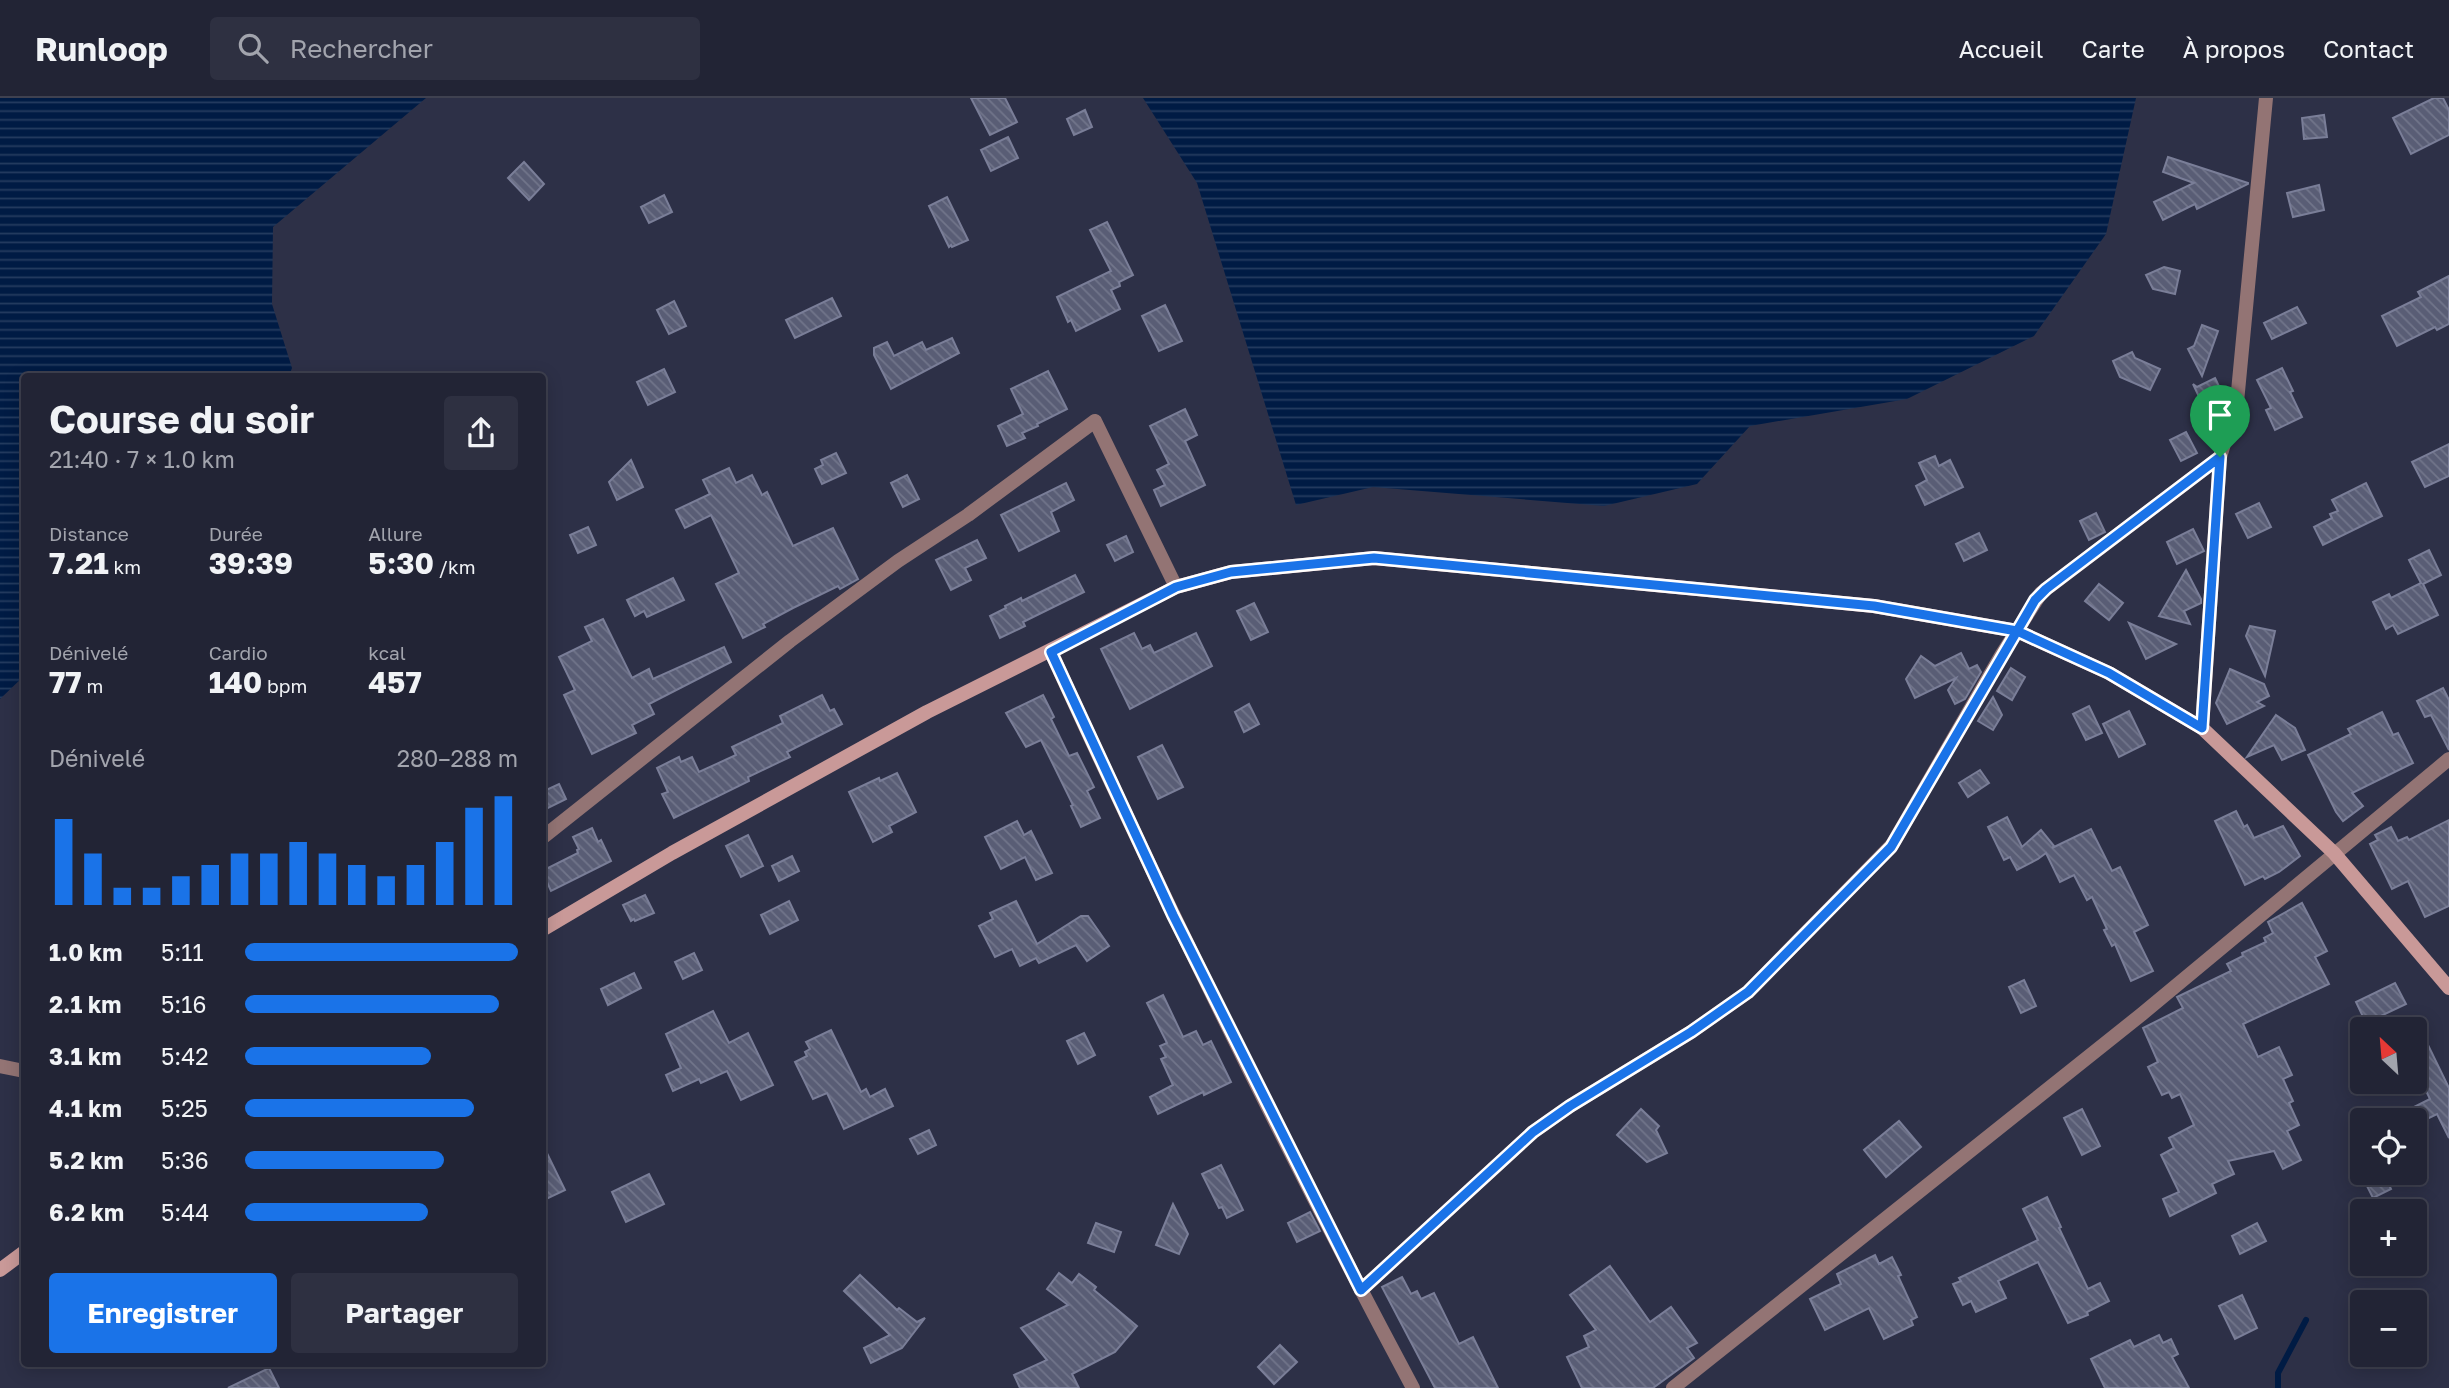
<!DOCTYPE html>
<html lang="fr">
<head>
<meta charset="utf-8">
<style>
  body { margin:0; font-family:"Golos Text",sans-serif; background:#2e3041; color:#f1f3f6; height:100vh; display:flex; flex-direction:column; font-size:26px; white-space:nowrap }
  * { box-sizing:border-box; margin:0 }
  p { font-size:23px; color:#a2a4ad }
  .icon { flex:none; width:38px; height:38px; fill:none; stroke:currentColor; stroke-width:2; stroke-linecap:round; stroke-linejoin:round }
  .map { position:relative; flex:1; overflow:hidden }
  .side { position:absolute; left:21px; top:275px; width:525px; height:994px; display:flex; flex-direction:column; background:#222435; border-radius:7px; box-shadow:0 4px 18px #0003,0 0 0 2px #3f4150 }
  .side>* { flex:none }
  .needle { width:46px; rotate:334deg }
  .buttons { position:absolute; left:2350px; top:919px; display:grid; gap:14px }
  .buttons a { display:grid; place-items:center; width:77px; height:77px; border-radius:7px; background:#222435; box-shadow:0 4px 18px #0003,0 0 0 2px #3f4150; font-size:35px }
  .pin { position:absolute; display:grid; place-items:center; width:60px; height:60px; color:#fff; margin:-72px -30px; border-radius:50% 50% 50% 0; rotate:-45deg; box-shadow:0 0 7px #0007 }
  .pin .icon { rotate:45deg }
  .round { display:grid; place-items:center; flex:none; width:74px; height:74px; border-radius:7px; background:#2e3041 }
  .headline { display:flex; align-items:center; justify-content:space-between; height:119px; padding:0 28px }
  h1 { font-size:38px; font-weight:700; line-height:52px }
  .metrics { display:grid; grid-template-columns:repeat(3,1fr); gap:10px; height:119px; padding:7px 28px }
  .metrics div { display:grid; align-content:center }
  .metrics b { font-size:30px; font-weight:700 }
  .metrics small { font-size:19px; font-weight:400 }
  .metrics p { font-size:19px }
  .chart { height:196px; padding:14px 28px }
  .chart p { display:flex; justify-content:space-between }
  .chart svg { width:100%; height:126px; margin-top:7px; stroke:#1a73e8; stroke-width:6 }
  .action { display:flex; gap:14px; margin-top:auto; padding:14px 28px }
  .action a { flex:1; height:80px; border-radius:7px; background:#1a73e8; color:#fff; font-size:28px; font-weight:700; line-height:80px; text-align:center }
  .action a+a { background:#2e3041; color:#f1f3f6 }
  ul { padding:0 28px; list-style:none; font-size:23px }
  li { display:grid; grid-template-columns:112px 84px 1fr; align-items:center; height:52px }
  li i { height:18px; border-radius:9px; background:#1a73e8 }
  header { display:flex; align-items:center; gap:42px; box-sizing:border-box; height:98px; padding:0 35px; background:#222435; border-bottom:2px solid #3f4150 }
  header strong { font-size:33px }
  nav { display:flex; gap:38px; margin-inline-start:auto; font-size:24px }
  .search { width:490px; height:63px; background:#2e3041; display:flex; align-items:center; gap:18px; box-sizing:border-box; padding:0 24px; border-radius:7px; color:#a2a4ad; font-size:26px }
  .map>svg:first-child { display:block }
  .water { fill:url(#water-rules) }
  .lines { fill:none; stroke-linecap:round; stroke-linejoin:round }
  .stream { stroke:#001b44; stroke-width:6 }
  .building { fill:url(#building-back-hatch); stroke:#7a7e98; stroke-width:2 }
  .minor { stroke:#937474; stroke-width:14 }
  .secondary { stroke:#c99998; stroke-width:14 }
  .route-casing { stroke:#fff; stroke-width:14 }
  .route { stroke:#1a73e8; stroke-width:9 }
</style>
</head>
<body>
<header>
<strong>Runloop</strong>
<div class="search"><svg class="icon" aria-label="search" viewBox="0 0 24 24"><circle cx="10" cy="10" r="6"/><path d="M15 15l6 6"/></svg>Rechercher</div>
<nav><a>Accueil</a><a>Carte</a><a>À propos</a><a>Contact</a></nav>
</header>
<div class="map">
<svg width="2449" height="1290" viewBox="0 0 2449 1290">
  <defs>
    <pattern id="water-rules" width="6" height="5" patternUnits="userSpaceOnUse" patternTransform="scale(1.75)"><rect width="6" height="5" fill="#001b44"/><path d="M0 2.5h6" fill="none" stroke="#253c60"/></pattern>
    <pattern id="building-back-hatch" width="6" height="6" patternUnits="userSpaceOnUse" patternTransform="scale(1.75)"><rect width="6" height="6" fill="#595d75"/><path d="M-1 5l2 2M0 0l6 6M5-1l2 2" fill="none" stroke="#71758a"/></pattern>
  </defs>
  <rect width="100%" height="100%" fill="#2d3047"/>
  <!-- water -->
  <g class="water">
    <polygon points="0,0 426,0 273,129 272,206 292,270 289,278 24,278 24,578 0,601"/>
    <polygon points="1143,0 2136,0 2106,136 2034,238 1907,301 1750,328 1697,386 1604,408 1373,389 1296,407 1197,85"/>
  </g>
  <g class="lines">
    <!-- stream -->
    <polyline class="stream" points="2278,1290 2278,1275 2306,1222"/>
  </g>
  <!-- building -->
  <g class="building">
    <polygon points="971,0 1005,0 1017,24 990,37"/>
    <polygon points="2434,0 2443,0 2449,12 2449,37 2411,56 2393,20"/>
    <polygon points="1085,12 1092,29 1074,37 1067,21"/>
    <polygon points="2324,17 2327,39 2304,41 2302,20"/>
    <polygon points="1008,39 1018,60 991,73 981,52"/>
    <polygon points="2168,59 2248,85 2248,86 2197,111 2195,106 2163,122 2154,104 2194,85 2163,74"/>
    <polygon points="524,64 544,86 529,102 508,80"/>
    <polygon points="2319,87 2324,112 2293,119 2287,95"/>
    <polygon points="664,97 672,114 649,125 641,109"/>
    <polygon points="947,99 968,142 952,149 951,147 949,149 929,108"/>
    <polygon points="1107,124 1133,177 1119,184 1120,188 1111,192 1120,211 1076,233 1071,222 1068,224 1057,199 1111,173 1090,132"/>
    <polygon points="2164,169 2180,173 2175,196 2153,191 2146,177"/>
    <polygon points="2449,178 2449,226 2437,232 2435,229 2397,248 2382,218 2421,199 2418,194"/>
    <polygon points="832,200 841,218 795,240 786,222"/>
    <polygon points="674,203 686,228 669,236 657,212"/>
    <polygon points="1165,207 1182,243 1159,253 1142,218"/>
    <polygon points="2297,209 2306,225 2272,241 2264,225"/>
    <polygon points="2202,227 2218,233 2202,278 2188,251 2194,248"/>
    <polygon points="952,240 959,255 891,291 874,257 874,250 887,244 894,258 922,244 926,252"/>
    <polygon points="2132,254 2135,260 2160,271 2150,292 2120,279 2113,263"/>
    <polygon points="2282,270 2293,293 2290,294 2302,319 2275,332 2266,312 2271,310 2257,282"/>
    <polygon points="664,271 675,294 648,307 637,284"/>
    <polygon points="1048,273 1067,311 1037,326 1038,328 1022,335 1025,340 1007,348 998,328 1023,316 1011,291"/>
    <polygon points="2215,280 2227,305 2224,313 2209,320 2193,286 2197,289"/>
    <polygon points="1185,311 1197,337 1185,343 1205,387 1161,408 1154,392 1165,387 1157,372 1169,366 1150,328"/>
    <polygon points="2186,334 2197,355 2181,363 2170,342"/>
    <polygon points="2449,346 2449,378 2425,389 2412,364"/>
    <polygon points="836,355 846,375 822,386 815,371 823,367 821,362"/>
    <polygon points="1935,358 1939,368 1950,362 1963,389 1925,407 1916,388 1927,382 1919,365"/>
    <polygon points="631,362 643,389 617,402 609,384"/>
    <polygon points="729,370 736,385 752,377 762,397 767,394 793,448 833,430 858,481 840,491 838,488 793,510 763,526 765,529 743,540 716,486 739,475 711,417 685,430 676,412 710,396 703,382"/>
    <polygon points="907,377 919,401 903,409 891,385"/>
    <polygon points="1066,385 1074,402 1051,414 1059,433 1019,453 1001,417"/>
    <polygon points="2366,385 2382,418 2323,447 2314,429 2332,420 2330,416 2338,413 2332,402"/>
    <polygon points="2259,405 2271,429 2248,440 2236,416"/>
    <polygon points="2096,415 2105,434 2089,442 2080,423"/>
    <polygon points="588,429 596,447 578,455 570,437"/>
    <polygon points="2193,431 2204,453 2177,466 2167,444"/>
    <polygon points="1979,435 1987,452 1964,463 1956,446"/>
    <polygon points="1126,438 1133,454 1115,463 1107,447"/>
    <polygon points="977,442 986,460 965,470 971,482 951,492 936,462"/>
    <polygon points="2429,452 2441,477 2423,486 2438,517 2398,536 2393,527 2386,531 2373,504 2389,496 2391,500 2421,485 2409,462"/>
    <polygon points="2186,472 2201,501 2201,505 2184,513 2190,526 2159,518"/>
    <polygon points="1075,477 1084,494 1023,524 1025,528 1000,540 990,518 1006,510 1005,508 1021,500 1022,503"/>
    <polygon points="673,480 684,502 647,519 644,513 635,518 627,502"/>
    <polygon points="2099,486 2123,505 2109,522 2085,503"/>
    <polygon points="1254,505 1268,534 1251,542 1237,513"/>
    <polygon points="603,521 632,580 649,571 653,581 724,549 731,564 649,606 654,616 632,627 636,635 592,656 564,597 575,592 559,559 592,543 585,529"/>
    <polygon points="2129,525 2176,546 2146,561"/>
    <polygon points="2250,528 2275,533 2265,578 2246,538"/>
    <polygon points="1134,535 1142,551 1150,547 1154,555 1196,535 1212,568 1130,611 1101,551"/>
    <polygon points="1961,555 1969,571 1977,567 1981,574 1965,601 1955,606 1948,592 1956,580 1915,600 1906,581 1921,558 1935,568"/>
    <polygon points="2011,570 2025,579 2012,602 1997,593"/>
    <polygon points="2230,571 2264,586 2269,598 2257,604 2264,608 2227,626 2216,605"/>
    <polygon points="2443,590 2449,602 2449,652 2431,617 2425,619 2417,603"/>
    <polygon points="822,597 830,613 834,611 842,626 787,654 790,659 748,679 749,683 674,720 662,696 668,694 657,670 679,659 681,664 692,659 699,674 736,657 732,649 783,625 780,618"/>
    <polygon points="1043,597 1054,619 1051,621 1069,658 1077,655 1094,689 1087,693 1100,720 1081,729 1071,708 1073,707 1041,642 1026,649 1006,615"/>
    <polygon points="1993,599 2002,617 1993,632 1978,623"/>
    <polygon points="1249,606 1259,626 1244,634 1235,614"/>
    <polygon points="2089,608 2102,635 2086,642 2073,616"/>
    <polygon points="2129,613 2145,646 2119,659 2103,626"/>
    <polygon points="2382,614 2393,637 2398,635 2413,665 2352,695 2363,708 2343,723 2336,714 2308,657 2351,636 2348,631"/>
    <polygon points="2276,617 2295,630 2305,652 2282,662 2274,647 2247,659"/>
    <polygon points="1162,647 1183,689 1158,701 1138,659"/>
    <polygon points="1980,672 1989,685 1968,699 1959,685"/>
    <polygon points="897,675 916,714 889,728 892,734 873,744 849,694 879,680 880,683"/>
    <polygon points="559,686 566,701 542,713 542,694"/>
    <polygon points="2236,713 2244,729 2247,727 2254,740 2283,728 2300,758 2279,774 2265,781 2263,778 2245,787 2215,723"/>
    <polygon points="2007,719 2022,749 2041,732 2054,748 2052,750 2091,731 2112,773 2120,769 2148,827 2134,834 2153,873 2131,883 2115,846 2112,848 2104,832 2107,831 2092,799 2087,802 2074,777 2060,784 2046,755 2038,761 2017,772 2010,759 2004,762 1988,729"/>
    <polygon points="2449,722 2449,808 2425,819 2408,783 2392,791 2370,746 2378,742 2375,737 2391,729 2398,743 2407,739 2409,742"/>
    <polygon points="1017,723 1024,737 1031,733 1052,775 1036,782 1025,759 1001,771 985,739"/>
    <polygon points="592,730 598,744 601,742 611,763 551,793 542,773 578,755 577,752 579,751 573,739"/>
    <polygon points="748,737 763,768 741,779 726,748"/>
    <polygon points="792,758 799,773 779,783 772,768"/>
    <polygon points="645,797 654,815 635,823 634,821 631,823 623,807"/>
    <polygon points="789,803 798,822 770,836 761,817"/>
    <polygon points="1016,803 1037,846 1081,818 1088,818 1109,848 1087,863 1076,847 1039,865 1036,860 1020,868 1012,851 995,859 979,828 993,821 990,815"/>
    <polygon points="2302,805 2327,853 2315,859 2329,886 2243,926 2258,959 2279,949 2292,977 2283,981 2293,1003 2289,1005 2299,1027 2287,1033 2301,1062 2283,1071 2274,1053 2228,1063 2234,1076 2212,1086 2216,1095 2170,1118 2163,1101 2179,1094 2161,1057 2174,1050 2169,1040 2194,1027 2180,996 2172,1000 2169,994 2162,997 2148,969 2158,964 2143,930 2183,910 2177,899 2231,873 2227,866 2243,858 2242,855 2266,844 2264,840 2273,835 2268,824"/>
    <polygon points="694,855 702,872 683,881 675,864"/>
    <polygon points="634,875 641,890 608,907 601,891"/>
    <polygon points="2024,882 2036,908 2021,915 2009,889"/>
    <polygon points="2395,885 2406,906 2366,925 2356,904"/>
    <polygon points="1163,897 1183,939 1196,933 1203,947 1211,943 1231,984 1204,997 1203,994 1158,1016 1150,999 1173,987 1161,961 1166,959 1160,948 1167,945 1147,905"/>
    <polygon points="713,913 729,945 748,935 773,987 741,1002 727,973 701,985 699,981 673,993 666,977 681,970 666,936"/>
    <polygon points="831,932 861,994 866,991 870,999 885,991 893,1008 844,1031 827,995 813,1001 795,964 807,958 805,954 810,951 806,944"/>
    <polygon points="1084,935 1095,957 1078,966 1067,943"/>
    <polygon points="2427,945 2449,990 2449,1040 2437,1016 2421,1024 2414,1009 2430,1001 2415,970 2415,951"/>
    <polygon points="1641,1011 1659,1028 1656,1032 1667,1055 1647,1064 1617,1037"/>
    <polygon points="2082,1011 2100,1048 2082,1057 2064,1020"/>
    <polygon points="1899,1023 1921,1049 1886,1079 1864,1052"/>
    <polygon points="929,1032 936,1047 918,1056 910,1041"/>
    <polygon points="542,1045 565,1092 542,1103"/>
    <polygon points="1221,1067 1243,1112 1227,1120 1222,1109 1219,1110 1202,1076"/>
    <polygon points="2360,1074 2383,1074 2391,1091 2373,1100"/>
    <polygon points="649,1076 664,1106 626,1124 612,1094"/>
    <polygon points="2047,1099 2061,1129 2059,1130 2088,1191 2100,1185 2109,1203 2087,1214 2088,1217 2068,1225 2038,1164 1998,1183 2006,1200 1976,1214 1971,1203 1963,1207 1953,1186 1961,1183 1959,1180 2038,1142 2023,1111"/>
    <polygon points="1173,1106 1188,1136 1179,1156 1156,1147"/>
    <polygon points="1310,1114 1320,1133 1297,1144 1288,1125"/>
    <polygon points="1096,1125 1121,1134 1114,1154 1088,1145"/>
    <polygon points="2257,1125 2266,1143 2240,1156 2232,1138"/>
    <polygon points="1875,1157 1879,1166 1892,1159 1901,1177 1898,1178 1917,1219 1911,1222 1913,1227 1884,1241 1869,1210 1825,1232 1810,1201 1841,1186 1837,1176"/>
    <polygon points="1610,1168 1650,1224 1671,1209 1697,1245 1687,1250 1694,1260 1653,1290 1582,1290 1567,1259 1589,1249 1584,1238 1596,1232 1570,1197"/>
    <polygon points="1059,1175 1072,1185 1079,1176 1096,1189 1094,1192 1137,1228 1115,1254 1072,1276 1079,1290 1020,1290 1014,1277 1047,1262 1021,1230 1068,1207 1047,1191"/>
    <polygon points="860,1177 897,1212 899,1210 917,1224 925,1220 902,1250 871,1265 864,1250 890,1237 844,1193"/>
    <polygon points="1402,1179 1411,1196 1417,1193 1421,1201 1434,1195 1459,1246 1473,1239 1498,1290 1435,1290 1382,1189"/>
    <polygon points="2242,1197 2257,1230 2235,1241 2219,1208"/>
    <polygon points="2159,1237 2163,1245 2171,1241 2178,1256 2172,1259 2189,1290 2105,1290 2091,1261 2130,1242 2134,1249"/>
    <polygon points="1280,1247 1297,1264 1274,1286 1258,1269"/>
    <polygon points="269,1270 279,1290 228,1290"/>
  </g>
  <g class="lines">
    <!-- minor -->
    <g class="minor">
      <path d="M1051,554c113,249 233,495 362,736"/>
      <polyline points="2202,630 2220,359 2237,304 2266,0"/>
      <polyline points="542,740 790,543 898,463 968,417 1095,323 1176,489"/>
      <polyline points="0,968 24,973"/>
      <polyline points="1361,1192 1533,1034 1570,1008 1691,934 1748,894 1892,747 2002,556 2041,495 2220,359"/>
      <polyline points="1673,1290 2142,916 2449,661"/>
    </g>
    <!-- secondary -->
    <g class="secondary">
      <polyline points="542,832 672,755 927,614 1176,489 1231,474 1374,460 1874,508 2017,533 2109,575 2202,630 2334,755 2449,890"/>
      <polyline points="0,1172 24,1154"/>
    </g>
  </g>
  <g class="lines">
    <!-- route casing -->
    <g class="route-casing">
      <polyline id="route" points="2220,359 2046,491 2035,502 2017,533 1874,508 1374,460 1231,474 1176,489 1051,554 1173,817 1361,1192 1533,1034 1570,1008 1691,934 1748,894 1891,749 2017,533 2109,575 2202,630 2220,359"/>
    </g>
    <!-- route -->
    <use href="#route" class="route"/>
  </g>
</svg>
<div class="buttons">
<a><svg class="needle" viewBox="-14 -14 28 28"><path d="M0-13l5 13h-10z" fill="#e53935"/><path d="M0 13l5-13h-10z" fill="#a2a4ad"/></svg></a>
<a><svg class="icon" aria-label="locate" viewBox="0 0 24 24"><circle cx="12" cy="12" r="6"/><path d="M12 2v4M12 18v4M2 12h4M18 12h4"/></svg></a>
<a>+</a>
<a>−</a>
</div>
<div class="pin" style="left:2220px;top:359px;background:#1e9e55"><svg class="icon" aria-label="arrive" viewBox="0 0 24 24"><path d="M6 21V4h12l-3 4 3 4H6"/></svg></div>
<section class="side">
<div class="headline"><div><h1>Course du soir</h1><p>21:40 · 7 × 1.0 km</p></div><a class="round"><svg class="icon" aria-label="share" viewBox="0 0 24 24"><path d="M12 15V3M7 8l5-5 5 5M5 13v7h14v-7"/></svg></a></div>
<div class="metrics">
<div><p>Distance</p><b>7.21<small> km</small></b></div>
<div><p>Durée</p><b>39:39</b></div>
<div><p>Allure</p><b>5:30<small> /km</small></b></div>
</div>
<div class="metrics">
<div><p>Dénivelé</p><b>77<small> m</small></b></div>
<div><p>Cardio</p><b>140<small> bpm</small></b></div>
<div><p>kcal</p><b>457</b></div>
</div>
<div class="chart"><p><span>Dénivelé</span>280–288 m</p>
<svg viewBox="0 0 160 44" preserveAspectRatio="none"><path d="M5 44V14M15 44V26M25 44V38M35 44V38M45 44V34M55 44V30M65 44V26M75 44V26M85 44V22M95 44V26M105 44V30M115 44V34M125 44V30M135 44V22M145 44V10M155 44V6"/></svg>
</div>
<ul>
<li><b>1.0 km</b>5:11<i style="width:100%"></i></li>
<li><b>2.1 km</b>5:16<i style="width:93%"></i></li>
<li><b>3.1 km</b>5:42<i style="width:68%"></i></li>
<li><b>4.1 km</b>5:25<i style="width:84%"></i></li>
<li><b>5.2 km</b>5:36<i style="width:73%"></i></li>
<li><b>6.2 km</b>5:44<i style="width:67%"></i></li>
</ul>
<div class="action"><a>Enregistrer</a><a>Partager</a></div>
</section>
</div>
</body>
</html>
